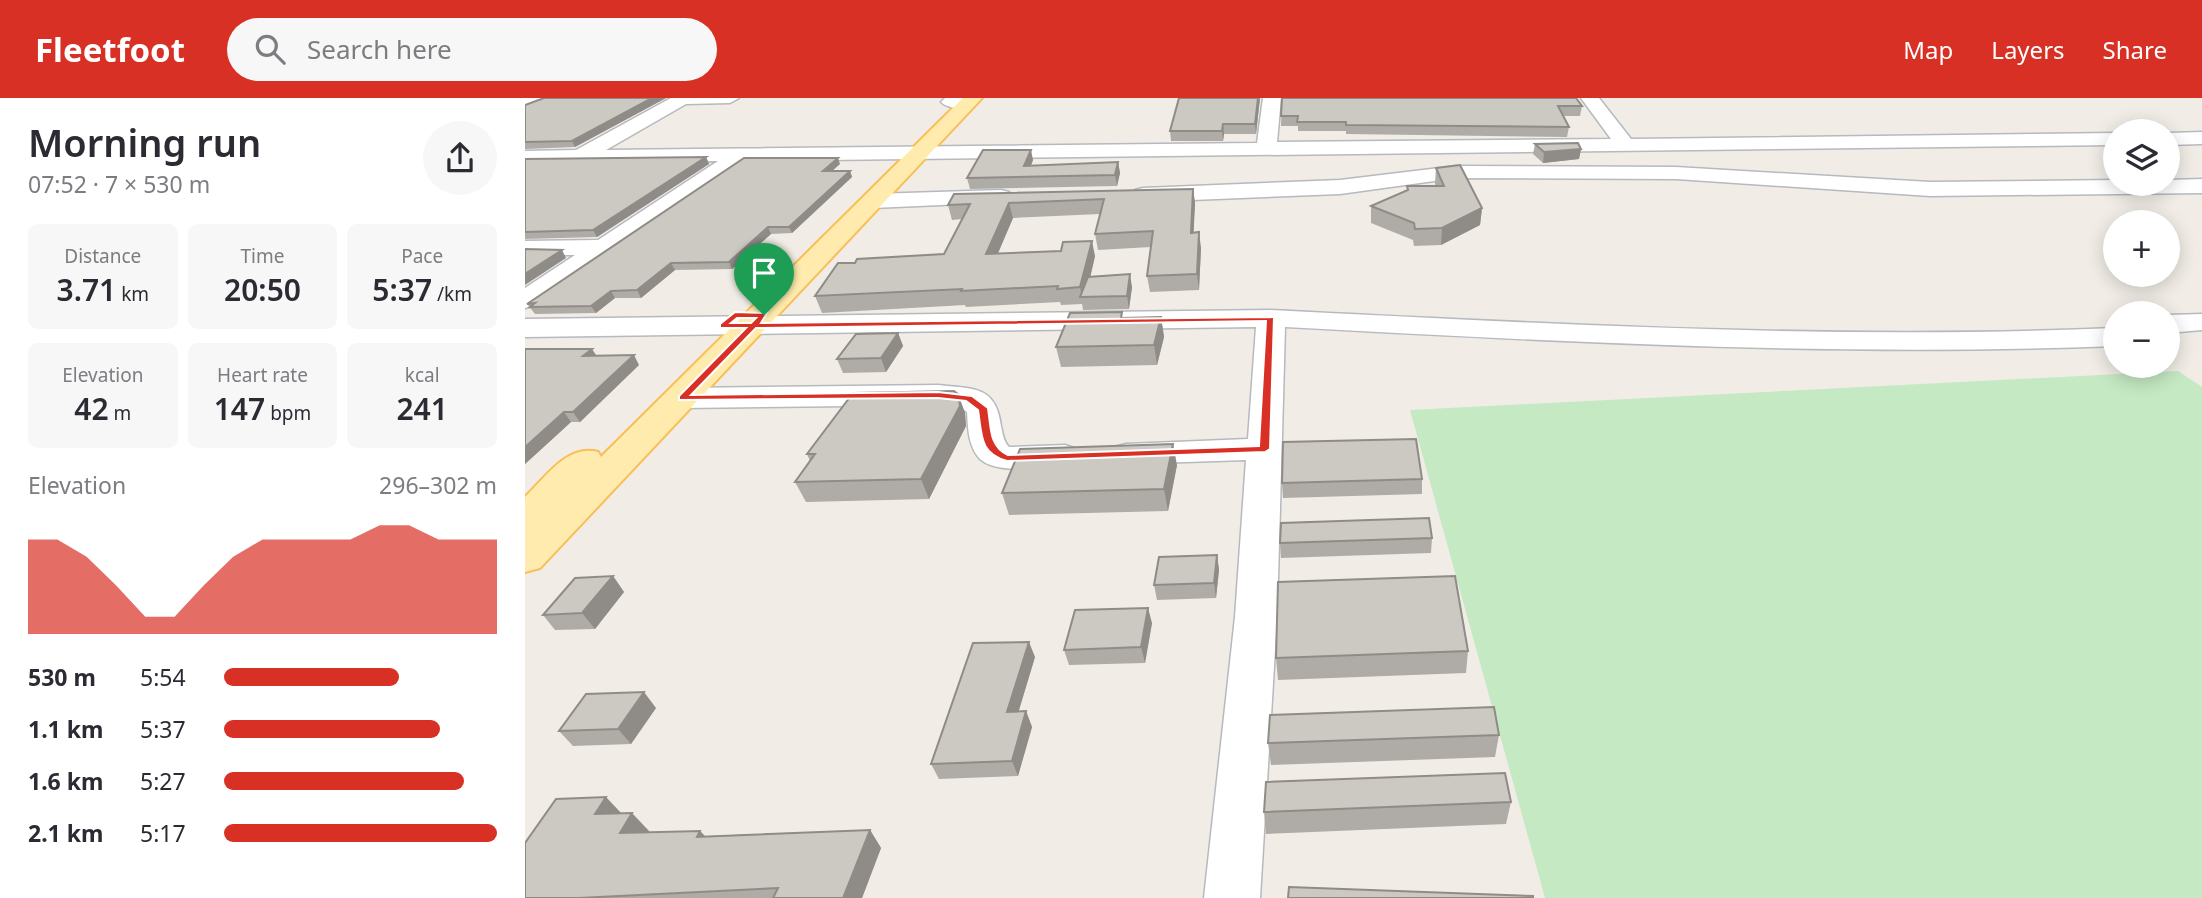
<!DOCTYPE html>
<html lang="en">
<head>
<meta charset="utf-8">
<style>
  body { margin:0; font-family:"Noto Sans",sans-serif; background:#f7f7f7; color:#2b2b33; height:100vh; display:flex; flex-direction:column; font-size:26px; white-space:nowrap }
  * { box-sizing:border-box; margin:0 }
  p { font-size:23px; color:#7c7c81 }
  .icon { flex:none; width:38px; height:38px; fill:none; stroke:currentColor; stroke-width:2; stroke-linecap:round; stroke-linejoin:round }
  .map { position:relative; flex:1; overflow:hidden }
  .drawer { display:flex; flex-direction:column; background:#fff; width:525px }
  .drawer>* { flex:none }
  .controls { position:absolute; left:1578px; top:21px; display:grid; gap:14px }
  .controls a { display:grid; place-items:center; width:77px; height:77px; border-radius:50%; background:#fff; box-shadow:0 4px 18px #0003; font-size:35px }
  .pin { position:absolute; display:grid; place-items:center; width:60px; height:60px; color:#fff; margin:-72px -30px; border-radius:50% 50% 50% 0; rotate:-45deg; box-shadow:0 0 7px #0007 }
  .pin .icon { rotate:45deg }
  .round { display:grid; place-items:center; flex:none; width:74px; height:74px; border-radius:37px; background:#f7f7f7 }
  .summary { display:flex; align-items:center; justify-content:space-between; height:119px; padding:0 28px }
  h1 { font-size:38px; font-weight:600; line-height:52px }
  .figures { display:grid; grid-template-columns:repeat(3,1fr); gap:10px; height:119px; padding:7px 28px }
  .figures div { display:grid; align-content:center; border-radius:10px; background:#f7f7f7; text-align:center }
  .figures b { font-size:30px; font-weight:600 }
  .figures small { font-size:19px; font-weight:400 }
  .figures p { font-size:19px }
  .chart { height:196px; padding:14px 28px }
  .chart p { display:flex; justify-content:space-between }
  .chart svg { width:100%; height:126px; margin-top:7px; fill:#d93025; opacity:.7 }
  ul { padding:0 28px; list-style:none; font-size:23px }
  li { display:grid; grid-template-columns:112px 84px 1fr; align-items:center; height:52px }
  li i { height:18px; border-radius:9px; background:#d93025 }
  header { display:flex; align-items:center; gap:42px; box-sizing:border-box; height:98px; padding:0 35px; background:#d93025; color:#fff }
  header strong { font-size:33px }
  nav { display:flex; gap:38px; margin-inline-start:auto; font-size:24px }
  .search { width:490px; height:63px; background:#f7f7f7; display:flex; align-items:center; gap:18px; box-sizing:border-box; padding:0 24px; border-radius:38px; color:#7c7c81; font-size:26px }
  main { display:flex; flex:1; min-height:0 }
  .map>svg:first-child { display:block }
  .green { fill:#c5e9c2 }
  .lines { fill:none; stroke-linecap:round; stroke-linejoin:round }
  .minor-casing { stroke:#b6b9bd; stroke-width:3 }
  .major-casing { stroke:#f9be57; stroke-width:4 }
  .minor { fill:#fff; fill-rule:evenodd }
  .major { fill:#ffebad; fill-rule:evenodd }
  .wall { fill:#afaca7 }
  .shaded-wall { fill:#8f8c88 }
  .building { fill:#ccc8c2; stroke:#8f8c88; stroke-width:2 }
  .route { fill:#d93025; stroke:#fff; stroke-width:2; fill-rule:evenodd }
</style>
</head>
<body>
<header>
<strong>Fleetfoot</strong>
<div class="search"><svg class="icon" aria-label="search" viewBox="0 0 24 24"><circle cx="10" cy="10" r="6"/><path d="M15 15l6 6"/></svg>Search here</div>
<nav><a>Map</a><a>Layers</a><a>Share</a></nav>
</header>
<main>
<section class="drawer">
<div class="summary"><div><h1>Morning run</h1><p>07:52 · 7 × 530 m</p></div><a class="round"><svg class="icon" aria-label="share" viewBox="0 0 24 24"><path d="M12 15V3M7 8l5-5 5 5M5 13v7h14v-7"/></svg></a></div>
<div class="figures">
<div><p>Distance</p><b>3.71<small> km</small></b></div>
<div><p>Time</p><b>20:50</b></div>
<div><p>Pace</p><b>5:37<small> /km</small></b></div>
</div>
<div class="figures">
<div><p>Elevation</p><b>42<small> m</small></b></div>
<div><p>Heart rate</p><b>147<small> bpm</small></b></div>
<div><p>kcal</p><b>241</b></div>
</div>
<div class="chart"><p><span>Elevation</span>296–302 m</p>
<svg viewBox="0 0 160 44" preserveAspectRatio="none"><path d="M0 44V11L10 11L20 17L30 27L40 38L50 38L60 27L70 17L80 11L90 11L100 11L110 11L120 6L130 6L140 11L150 11L160 11V44z"/></svg>
</div>
<ul>
<li><b>530 m</b>5:54<i style="width:64%"></i></li>
<li><b>1.1 km</b>5:37<i style="width:79%"></i></li>
<li><b>1.6 km</b>5:27<i style="width:88%"></i></li>
<li><b>2.1 km</b>5:17<i style="width:100%"></i></li>
</ul>
</section>
<div class="map">
<svg width="1677" height="800" viewBox="0 0 1677 800">
  <rect width="100%" height="100%" fill="#f1ede6"/>
  <!-- green -->
  <polygon class="green" points="1653,273 1677,289 1677,800 1020,800 885,312"/>
  <g class="lines">
    <!-- minor casing -->
    <g class="minor-casing">
      <g id="minor">
        <polygon points="0,0 24,0 21,4 0,12"/>
        <polygon points="146,0 214,0 205,5 161,6 81,52 732,45 738,0 756,0 752,44 1086,41 1056,0 1074,0 1106,41 1591,35 1591,47 221,63 10,208 0,210 0,190 50,157 0,157 0,143 73,142 193,63 0,65 0,53 51,52"/>
        <path d="M420,0h29l4,4c-8,8 -29,8 -37,0z"/>
        <polygon points="1677,34 1677,46 1643,47 1643,35"/>
        <polygon points="931,68 1151,69 1405,84 1591,82 1591,86 1643,86 1643,82 1677,81 1677,95 1405,98 1151,81 931,80 815,96 618,104 610,102 607,97 610,92 618,90 815,82"/>
        <polygon points="476,92 484,94 487,99 484,104 348,110 340,108 337,103 340,98 348,96"/>
        <path d="M746,212c282,14 563,30 845,18v18c-278,11 -554,-4 -831,-19l-8,290 -17,281h-56l31,-281 11,-157 -120,4 -12,-3 -5,-7 5,-7 12,-3 122,-5 8,-112 -731,10v-18z"/>
        <polygon points="1677,216 1677,232 1643,235 1643,217"/>
        <path d="M413,287c35,4 58,0 63,41 2,8 2,15 8,21l56,-2 12,4 5,7 -5,7c-21,6 -81,12 -97,-4 -12,-13 -12,-31 -13,-47l-7,-5 -22,-2 -256,3 -11,-3 -5,-7 5,-7 11,-3z"/>
      </g>
    </g>
    <!-- major casing -->
    <g class="major-casing">
      <path id="major" d="M438,0h19l-442,470 -15,4v-75c21,-20 42,-53 73,-45l3,5z"/>
    </g>
    <!-- minor -->
    <use href="#minor" class="minor"/>
    <!-- major -->
    <use href="#major" class="major"/>
  </g>
  <!-- wall -->
  <g class="wall">
    <polygon points="19,0 141,0 50,49 0,51 0,7"/>
    <polygon points="735,0 731,36 699,36 698,43 646,43 645,33"/>
    <polygon points="757,0 1057,8 1055,18 1038,18 1044,29 1042,39 821,36 821,33 773,33 773,28 756,28"/>
    <polygon points="1010,46 1056,51 1054,61 1018,65 1008,56"/>
    <polygon points="181,59 184,66 72,139 0,141 0,61"/>
    <polygon points="508,62 506,68 593,64 595,75 592,88 445,91 442,80"/>
    <polygon points="315,66 307,73 325,73 327,79 267,135 246,136 207,171 150,172 116,200 90,200 71,215 10,216 2,206"/>
    <polygon points="911,70 957,110 955,127 916,147 889,148 888,142 846,125 846,108 882,93 882,88 911,88 910,86"/>
    <polygon points="668,91 670,105 668,134 676,150 674,192 625,194 622,178 626,149 573,152 570,136 575,116 488,120 472,156 570,158 565,179 607,189 604,211 558,212 557,206 536,207 535,204 441,209 440,207 297,215 290,198 330,165 419,156 437,121 427,122 423,107"/>
    <polygon points="636,219 639,239 632,267 536,269 531,249 598,220"/>
    <polygon points="373,235 378,248 361,274 318,275 312,261"/>
    <polygon points="0,251 72,258 114,267 55,324 46,324 0,366"/>
    <polygon points="433,296 440,315 441,328 404,401 281,404 270,384 285,363 282,356"/>
    <polygon points="652,367 643,413 484,417 477,395"/>
    <polygon points="897,381 897,396 758,400 757,385"/>
    <polygon points="907,440 906,455 756,460 755,445"/>
    <polygon points="692,457 694,472 691,500 632,502 629,487"/>
    <polygon points="88,478 99,494 70,531 30,532 18,517"/>
    <polygon points="627,525 620,565 544,567 539,552"/>
    <polygon points="943,553 941,575 753,582 751,560"/>
    <polygon points="510,559 493,614 501,613 507,629 493,678 414,681 406,666"/>
    <polygon points="131,610 106,646 48,648 34,633"/>
    <polygon points="974,637 970,659 746,667 743,645"/>
    <polygon points="986,704 981,726 741,736 739,714"/>
    <polygon points="96,715 124,733 123,734 175,733 180,738 345,732 356,750 337,800 0,800"/>
  </g>
  <!-- shaded-wall -->
  <g class="shaded-wall">
    <polygon points="127,0 141,0 50,49 47,43"/>
    <polygon points="733,0 735,0 731,36 730,26"/>
    <polygon points="698,26 699,36 698,43 697,33"/>
    <polygon points="1056,51 1054,61 1018,65 1019,54"/>
    <polygon points="506,52 508,62 501,79 499,68"/>
    <polygon points="181,59 184,66 72,139 68,132"/>
    <polygon points="313,60 315,66 300,79 298,73"/>
    <polygon points="593,64 595,75 592,88 590,77"/>
    <polygon points="325,73 327,79 267,135 264,129"/>
    <polygon points="668,91 670,105 668,150 666,135"/>
    <polygon points="484,105 488,120 466,172 461,156"/>
    <polygon points="957,110 955,127 916,147 917,130"/>
    <polygon points="243,129 246,136 207,171 204,164"/>
    <polygon points="674,134 676,150 674,192 672,176"/>
    <polygon points="567,143 570,158 561,198 557,199 555,189"/>
    <polygon points="37,152 41,160 0,187 0,176"/>
    <polygon points="146,165 150,172 116,200 112,192"/>
    <polygon points="605,176 607,189 604,211 602,198"/>
    <polygon points="86,193 90,200 71,215 66,208"/>
    <polygon points="636,219 639,239 632,267 629,247"/>
    <polygon points="373,235 378,248 361,274 356,260"/>
    <polygon points="67,251 73,260 58,258"/>
    <polygon points="109,257 114,267 55,324 48,314"/>
    <polygon points="433,296 440,315 441,328 404,401 396,381"/>
    <polygon points="39,314 46,324 0,366 0,349"/>
    <polygon points="648,346 652,367 643,413 639,391"/>
    <polygon points="692,457 694,472 691,500 689,485"/>
    <polygon points="88,478 99,494 70,531 57,515"/>
    <polygon points="623,510 627,525 620,565 616,549"/>
    <polygon points="504,544 510,559 489,629 482,614"/>
    <polygon points="119,594 131,610 106,646 93,631"/>
    <polygon points="501,613 507,629 493,678 487,663"/>
    <polygon points="81,699 98,717 70,716"/>
    <polygon points="107,715 124,733 112,752 95,735"/>
    <polygon points="345,732 356,750 337,800 318,800"/>
    <polygon points="175,733 191,750 172,739"/>
  </g>
  <!-- building -->
  <g class="building">
    <polygon points="19,0 127,0 47,43 0,44 0,7"/>
    <polygon points="654,0 733,0 730,26 698,26 697,33 645,33"/>
    <polygon points="757,0 1051,0 1057,8 1033,8 1044,29 821,27 821,24 772,24 773,18 756,18"/>
    <polygon points="1053,45 1056,51 1019,54 1010,46"/>
    <polygon points="458,52 506,52 499,68 593,64 590,77 442,80"/>
    <polygon points="181,59 68,132 0,134 0,61"/>
    <polygon points="219,60 313,60 298,73 325,73 264,129 243,129 204,164 146,165 112,192 86,193 66,208 5,209 10,205 2,206"/>
    <polygon points="935,67 957,110 917,130 890,131 889,125 846,108 883,92 882,88 919,88 911,70"/>
    <polygon points="668,91 666,135 674,134 672,176 622,178 628,133 570,136 579,101 484,105 461,156 536,153 538,144 567,143 555,189 532,191 533,188 436,193 437,191 290,198 313,165 330,165 332,161 419,156 445,106 423,107 429,96"/>
    <polygon points="0,151 37,152 0,176"/>
    <polygon points="605,176 602,198 555,199 563,179"/>
    <polygon points="597,214 596,220 636,219 629,247 531,249 545,215"/>
    <polygon points="373,235 356,260 312,261 331,236"/>
    <polygon points="0,251 67,251 58,258 109,257 48,314 39,314 0,349"/>
    <polygon points="429,293 433,296 435,308 396,381 270,384 290,356 282,356 328,295"/>
    <polygon points="891,341 897,381 757,385 758,344"/>
    <polygon points="648,346 639,391 477,395 495,351"/>
    <polygon points="904,420 907,440 755,445 756,425"/>
    <polygon points="692,457 689,485 629,487 634,459"/>
    <polygon points="88,478 57,515 18,517 50,480"/>
    <polygon points="930,478 943,553 751,560 753,484"/>
    <polygon points="623,510 616,549 539,552 550,512"/>
    <polygon points="504,544 482,614 501,613 487,663 406,666 448,545"/>
    <polygon points="119,594 93,631 34,633 61,596"/>
    <polygon points="969,609 974,637 743,645 745,617"/>
    <polygon points="980,675 986,704 739,714 741,684"/>
    <polygon points="81,699 70,716 107,715 95,735 175,733 172,739 345,732 318,800 248,800 253,790 54,800 0,800 0,745 31,701"/>
    <polygon points="764,789 1008,798 1008,800 763,800"/>
  </g>
  <!-- route -->
  <path class="route" d="M210,214l32,1 -6,10 513,-6 -4,132 -5,3 -258,9c-28,-8 -25,-26 -29,-51l-12,-9 -28,-3 -259,2v-4l67,-68h-26v-4zM212,220h19l-5,5h-20zM741,223l-7,125 -251,9c-19,-8 -17,-29 -20,-47l-16,-12 -34,-4 -247,3 65,-67z"/>
</svg>
<div class="controls">
<a><svg class="icon" aria-label="layers" viewBox="0 0 24 24"><path d="M12 4l9 5-9 5-9-5zM3 14l9 5 9-5"/></svg></a>
<a>+</a>
<a>−</a>
</div>
<div class="pin" style="left:239px;top:217px;background:#1e9e55"><svg class="icon" aria-label="arrive" viewBox="0 0 24 24"><path d="M6 21V4h12l-3 4 3 4H6"/></svg></div>
</div>
</main>
</body>
</html>
